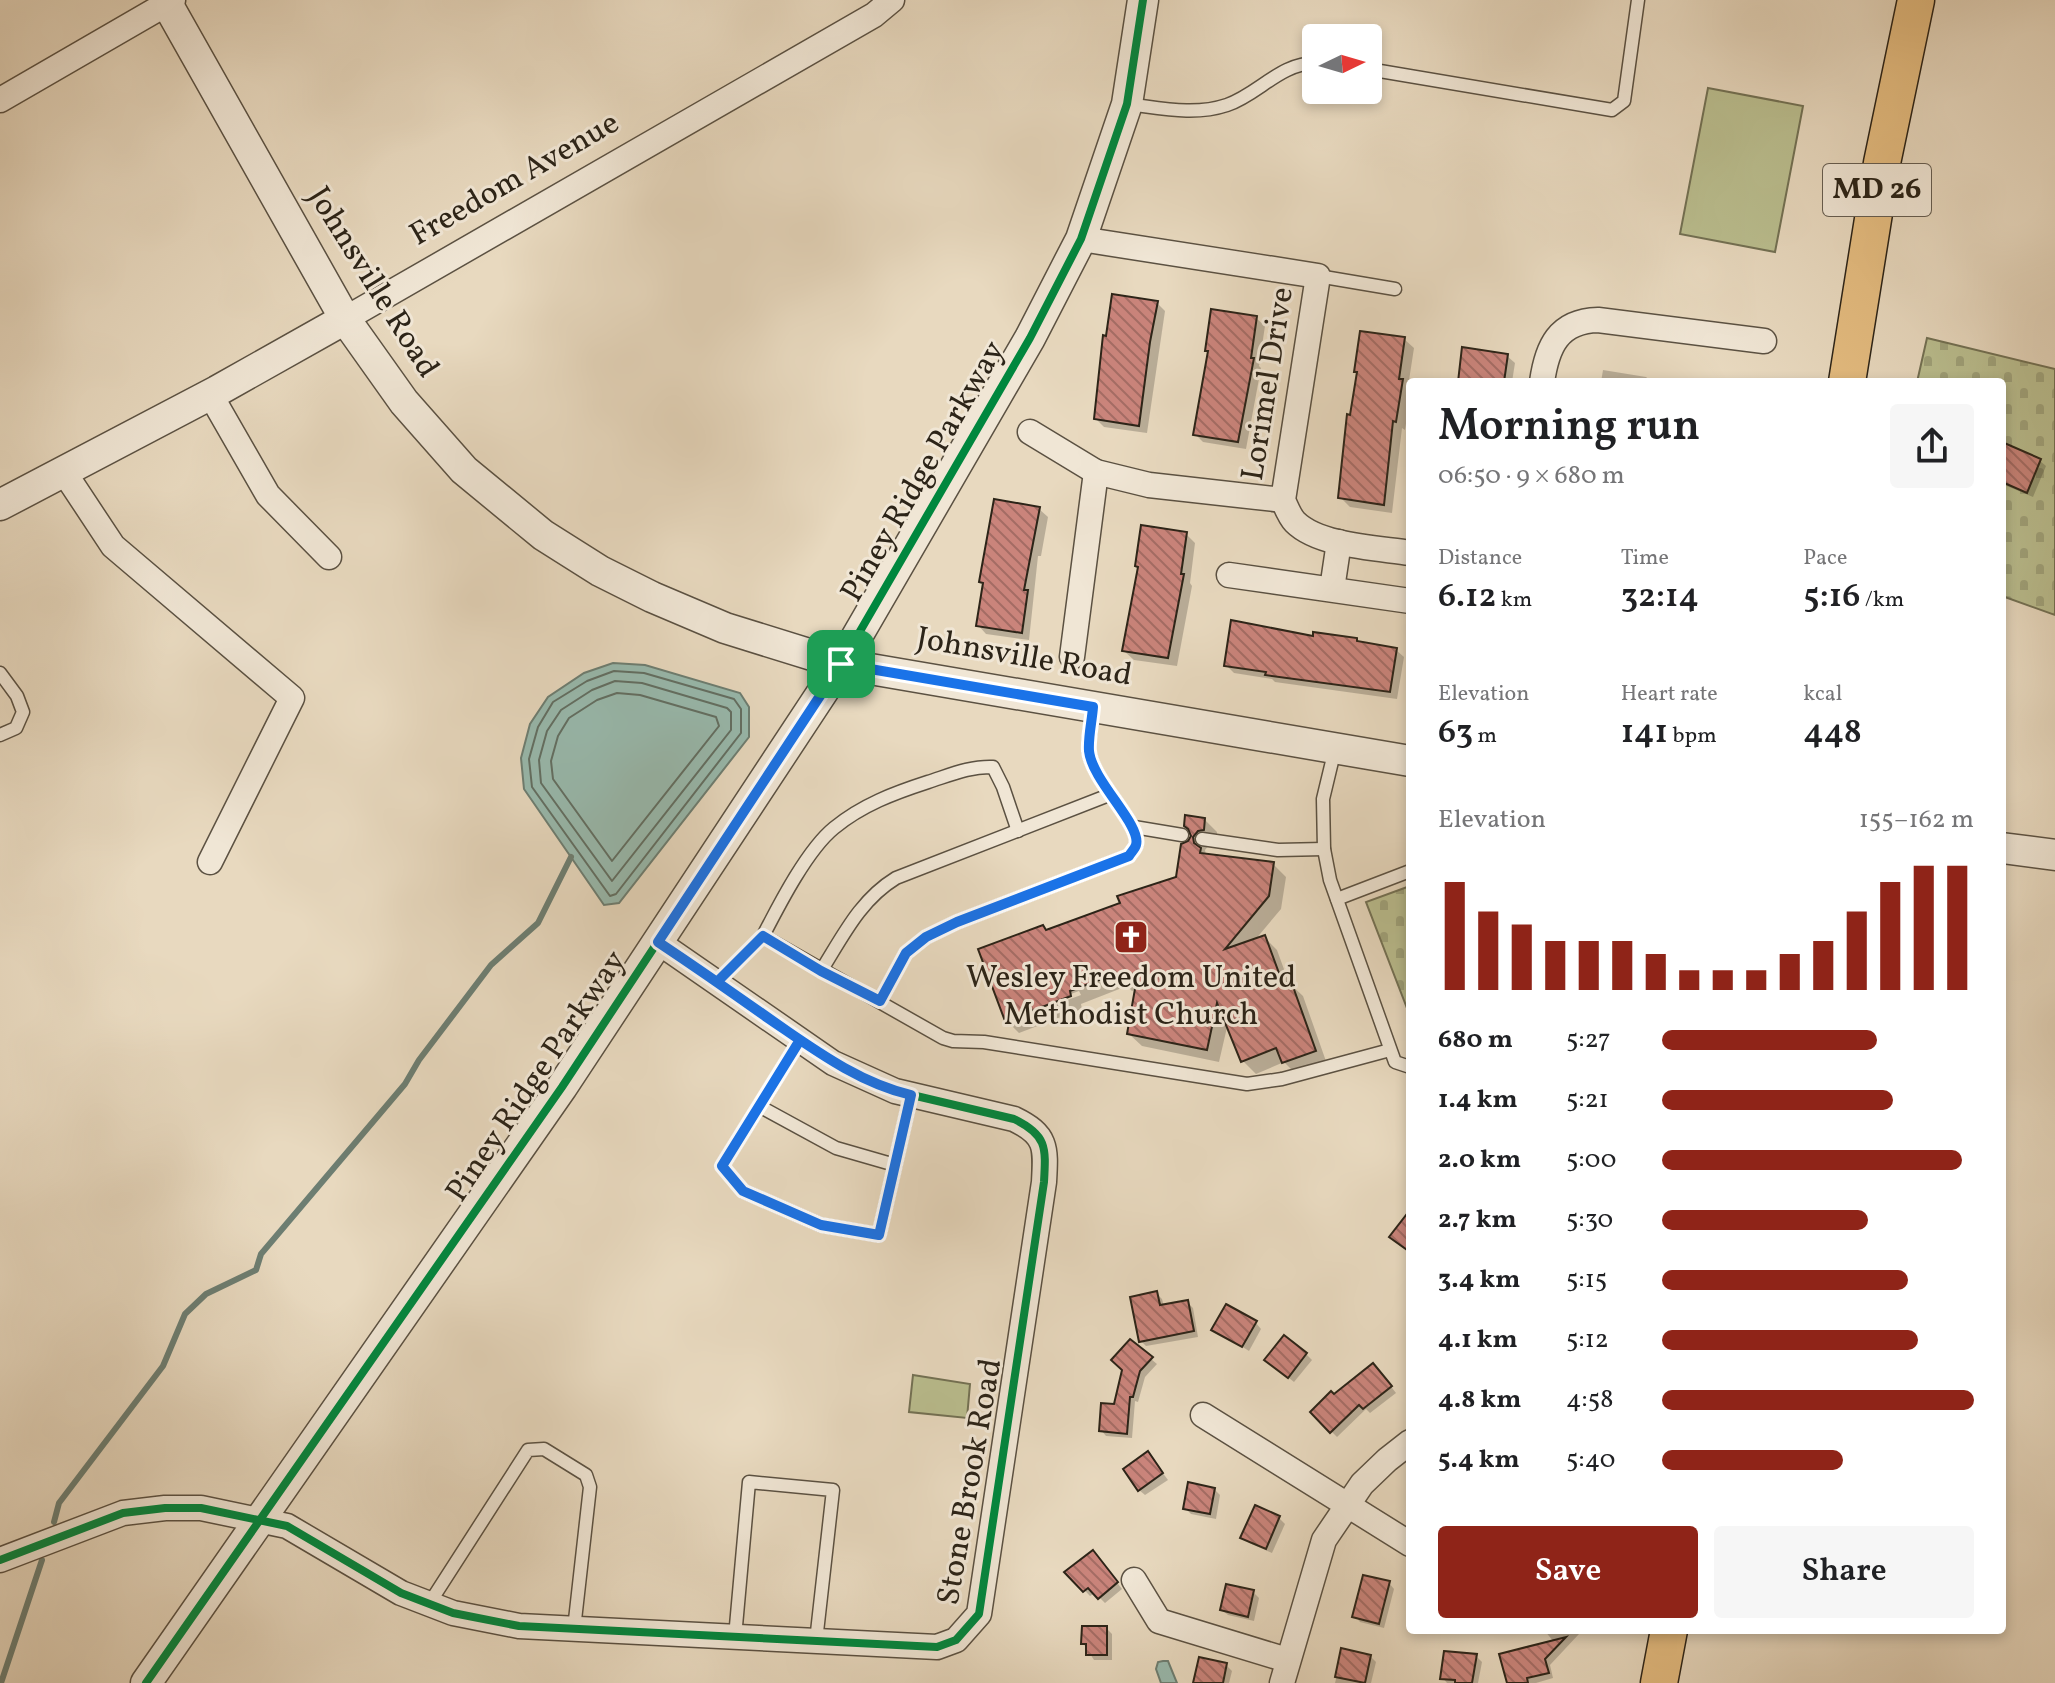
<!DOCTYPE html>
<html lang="en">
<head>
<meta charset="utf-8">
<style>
  body { margin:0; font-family:Vollkorn,serif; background:#f6f6f6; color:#202124; height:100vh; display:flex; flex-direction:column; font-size:30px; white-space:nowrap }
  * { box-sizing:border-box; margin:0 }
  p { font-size:26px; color:#757577 }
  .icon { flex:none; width:44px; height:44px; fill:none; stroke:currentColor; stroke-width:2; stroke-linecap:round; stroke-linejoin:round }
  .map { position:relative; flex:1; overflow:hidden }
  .side { position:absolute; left:1406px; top:378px; width:600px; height:1256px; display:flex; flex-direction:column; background:#fff; border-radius:8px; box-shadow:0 4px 12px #0003 }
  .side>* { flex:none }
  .needle { width:52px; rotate:85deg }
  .buttons { position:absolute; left:1302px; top:24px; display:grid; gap:16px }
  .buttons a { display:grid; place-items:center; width:80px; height:80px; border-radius:8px; background:#fff; box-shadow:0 4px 12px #0003; font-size:40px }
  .pin { position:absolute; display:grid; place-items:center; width:68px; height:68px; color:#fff; margin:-34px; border-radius:16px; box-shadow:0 4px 12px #0006 }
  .round { display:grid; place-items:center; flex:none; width:84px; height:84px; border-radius:8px; background:#f6f6f6 }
  .summary { display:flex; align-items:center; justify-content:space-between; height:136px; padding:0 32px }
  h1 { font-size:44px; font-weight:600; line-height:60px }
  .stats { display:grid; grid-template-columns:repeat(3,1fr); gap:12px; height:136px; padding:8px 32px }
  .stats div { display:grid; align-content:center }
  .stats b { font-size:34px; font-weight:600 }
  .stats small { font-size:22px; font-weight:400 }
  .stats p { font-size:22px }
  .chart { height:224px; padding:16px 32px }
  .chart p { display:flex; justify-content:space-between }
  .chart svg { width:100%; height:144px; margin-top:8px; stroke:#8f2418; stroke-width:6 }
  .button { display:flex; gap:16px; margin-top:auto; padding:16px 32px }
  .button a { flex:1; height:92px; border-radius:8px; background:#8f2418; color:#fff; font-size:32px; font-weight:600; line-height:92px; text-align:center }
  .button a+a { background:#f6f6f6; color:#202124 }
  ul { padding:0 32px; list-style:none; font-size:26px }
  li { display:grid; grid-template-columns:128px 96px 1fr; align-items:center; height:60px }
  li i { height:20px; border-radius:10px; background:#8f2418 }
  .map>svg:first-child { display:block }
  .cemetery { fill:url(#cemetery-stones); stroke:#737154; stroke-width:2 }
  .park { fill:#babe8f; stroke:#737154; stroke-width:2 }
  .water { fill:#98baae; stroke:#6d7e72; stroke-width:2 }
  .shadow { fill:#0003; fill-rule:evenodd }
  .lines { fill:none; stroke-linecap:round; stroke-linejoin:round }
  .shore { stroke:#626f63; stroke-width:2 }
  .stream { stroke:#6d7e72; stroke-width:6 }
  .building { fill:url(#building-back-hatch); stroke:#2c2418; stroke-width:2 }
  .service-casing { stroke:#5b5142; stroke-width:15 }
  .minor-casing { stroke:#5b5142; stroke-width:27 }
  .tertiary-casing { stroke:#5b5142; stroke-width:33 }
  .primary-casing { stroke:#2c2418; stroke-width:39 }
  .service { stroke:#f0e6d5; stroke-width:12 }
  .minor { stroke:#f0e6d5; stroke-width:24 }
  .tertiary { stroke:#f0e6d5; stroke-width:30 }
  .primary { stroke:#e4bc80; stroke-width:36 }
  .cycleway-casing { stroke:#f0e6d5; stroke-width:13 }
  .cycleway { stroke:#00873e; stroke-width:8 }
  .route-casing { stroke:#fff; stroke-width:16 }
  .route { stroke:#1a73e8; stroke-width:10 }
  .labels { text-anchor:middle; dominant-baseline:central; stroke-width:6; stroke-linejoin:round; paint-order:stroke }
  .shield { fill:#f0e6d5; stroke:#675e51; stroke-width:2 }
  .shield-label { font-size:30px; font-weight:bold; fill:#2c2418 }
  .street-label { font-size:32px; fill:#2c2418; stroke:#f0e6d5 }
  .poi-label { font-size:32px; fill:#2c2418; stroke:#f0e6d5 }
</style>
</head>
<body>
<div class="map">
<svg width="2055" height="1683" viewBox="0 0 2055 1683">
  <defs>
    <pattern id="cemetery-stones" width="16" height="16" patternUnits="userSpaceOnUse" patternTransform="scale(2)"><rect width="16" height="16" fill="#babe8f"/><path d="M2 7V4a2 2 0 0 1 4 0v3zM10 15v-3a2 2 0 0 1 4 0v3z" fill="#a0a37b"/></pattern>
    <pattern id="building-back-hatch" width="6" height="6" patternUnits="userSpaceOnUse" patternTransform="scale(2)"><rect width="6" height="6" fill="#ca847b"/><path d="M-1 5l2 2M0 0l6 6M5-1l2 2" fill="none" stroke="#a46c64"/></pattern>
  </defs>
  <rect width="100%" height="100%" fill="#e8d9bf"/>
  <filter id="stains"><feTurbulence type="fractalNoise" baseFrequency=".0025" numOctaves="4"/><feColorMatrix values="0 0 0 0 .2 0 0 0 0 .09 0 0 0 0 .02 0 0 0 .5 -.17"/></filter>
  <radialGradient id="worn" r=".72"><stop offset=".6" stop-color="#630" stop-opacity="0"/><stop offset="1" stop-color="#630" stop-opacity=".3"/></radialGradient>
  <!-- cemetery -->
  <g class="cemetery">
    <polygon points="1927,338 2055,369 2055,615 2002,596 2002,382 1917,382"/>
    <polygon points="1410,886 1410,1016 1366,902"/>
  </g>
  <!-- park -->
  <g class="park">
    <polygon points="1708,88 1803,106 1775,252 1680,234"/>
    <polygon points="913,1375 970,1384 967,1418 909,1412"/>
  </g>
  <!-- water -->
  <g class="water">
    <polygon points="613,663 645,665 740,693 749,707 749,737 619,903 604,905 524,789 521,758 530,724 548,697 584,673"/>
    <polygon points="1163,1661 1168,1661 1177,1683 1161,1683 1156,1669 1158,1662"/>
  </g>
  <!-- shadow -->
  <g class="shadow">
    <polygon points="1157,303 1165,311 1147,433 1104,427 1096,419"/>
    <polygon points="1256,318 1265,326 1259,366 1261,368 1246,449 1203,442 1195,434"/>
    <polygon points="1404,339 1414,348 1408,387 1410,398 1405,430 1402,428 1392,513 1350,507 1340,497 1359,374 1356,372"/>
    <polygon points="1507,356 1515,363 1512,382 1460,382"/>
    <polygon points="1603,370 1646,377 1652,382 1601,382"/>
    <polygon points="2002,444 2040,461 2046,466 2033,497 2002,484"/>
    <polygon points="1039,509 1048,517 1041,556 1038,556 1029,640 986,634 978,625 984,585 981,582"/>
    <polygon points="1186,534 1195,543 1190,583 1192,586 1177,666 1134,660 1124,651"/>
    <polygon points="1314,639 1396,650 1404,657 1397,699 1275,682 1272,679 1234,673 1226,665"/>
    <path d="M1205,820l12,12 -1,10 -5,1 -6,7 1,5 67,9 13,13 -5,32 -26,31 9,-3 13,13 12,33 14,13 24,68 -30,11 -13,-13 -28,12 -13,-13 -15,-38 -9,39 -77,-16 -13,-12 8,-45 -5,2 -5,-5 -46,18 1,5 -63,24 -13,-13 41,-88 76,-28 54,-26 16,-42zM1079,991l2,4 -71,26v-4z"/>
    <polygon points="1156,1293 1162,1299 1164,1307 1187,1302 1193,1308 1198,1337 1146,1346 1141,1341"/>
    <polygon points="1256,1323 1261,1329 1249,1351 1214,1329"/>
    <polygon points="1306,1354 1312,1360 1294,1382 1273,1365"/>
    <polygon points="1151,1359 1157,1364 1145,1377 1138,1402 1135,1401 1132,1438 1106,1436 1101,1430 1115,1406 1124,1369"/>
    <polygon points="1379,1371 1396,1393 1370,1413 1366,1409 1337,1437 1312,1412"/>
    <polygon points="1153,1460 1168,1480 1145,1495 1139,1490"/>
    <polygon points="1214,1489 1220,1495 1216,1519 1191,1514 1185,1508"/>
    <polygon points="1279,1518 1285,1524 1272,1553 1249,1543 1243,1537"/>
    <polygon points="1098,1558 1122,1589 1105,1603 1095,1593 1090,1596 1067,1572"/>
    <polygon points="1389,1583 1394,1589 1384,1628 1360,1622 1355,1616"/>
    <polygon points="1253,1592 1259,1598 1254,1621 1228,1615 1222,1610"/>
    <polygon points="1106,1628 1112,1634 1112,1660 1094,1660 1083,1643"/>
    <polygon points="1544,1630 1575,1630 1579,1634 1550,1665 1553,1678 1536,1683 1509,1683 1554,1642"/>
    <polygon points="1343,1650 1370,1656 1376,1662 1371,1683 1335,1683"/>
    <polygon points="1476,1656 1482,1662 1478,1683 1447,1683 1443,1678"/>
    <polygon points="1226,1665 1232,1671 1229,1683 1195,1683"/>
  </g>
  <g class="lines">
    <!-- shore -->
    <g class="shore">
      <polygon points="614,671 644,673 734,699 741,709 741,733 616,894 610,896 532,787 529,759 538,727 553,702 587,681"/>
      <polygon points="615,681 642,683 727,708 731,712 731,730 612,881 541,783 539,760 547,731 561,710 592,690"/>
      <polygon points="617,693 640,695 716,717 719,726 612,861 553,779 551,761 558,736 569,718 597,700"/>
    </g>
    <!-- stream -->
    <g class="stream">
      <polyline points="54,1522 59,1503 163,1366 185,1314 206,1294 256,1270 261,1254 405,1084 419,1060 491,965 538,923 571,857"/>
      <polyline points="1,1683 42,1560"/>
    </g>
  </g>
  <!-- building -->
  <g class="building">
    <polygon points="1112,294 1158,301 1150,342 1139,426 1094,419 1103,335 1106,336"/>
    <polygon points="1211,309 1257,316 1251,358 1254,358 1238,442 1193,435 1208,351 1205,351"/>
    <polygon points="1360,331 1405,337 1399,379 1403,379 1396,422 1393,421 1384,505 1338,498 1347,414 1350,415 1357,372 1354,372"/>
    <polygon points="1462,347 1508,354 1504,382 1458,382"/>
    <polygon points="2002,442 2041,459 2027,493 2002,482"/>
    <polygon points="994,499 1040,507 1024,590 1028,590 1022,633 976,626 983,583 979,582"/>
    <polygon points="1141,525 1187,532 1181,574 1184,574 1168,658 1122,651 1138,567 1135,566"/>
    <polygon points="1231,620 1313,636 1313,632 1357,638 1357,641 1397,648 1390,692 1265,675 1266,672 1224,666"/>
    <polygon points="1185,815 1205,818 1204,830 1198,831 1193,837 1194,843 1201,848 1200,853 1274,862 1269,896 1225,949 1265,935 1283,984 1291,981 1316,1051 1282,1063 1276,1048 1241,1062 1217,1003 1207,1050 1127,1034 1138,972 1118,979 1115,974 1070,991 1071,996 1005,1021 978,949 1043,925 1046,930 1120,903 1117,896 1176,877 1181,844 1188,841 1191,836 1188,829 1184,826"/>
    <polygon points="1410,1210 1410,1252 1389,1237"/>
    <polygon points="1157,1291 1160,1305 1188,1300 1194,1331 1139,1342 1130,1297"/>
    <polygon points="1226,1304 1257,1321 1242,1347 1211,1330"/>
    <polygon points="1284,1335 1307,1353 1288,1378 1264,1360"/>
    <polygon points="1130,1339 1153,1357 1140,1371 1133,1397 1130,1397 1127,1434 1099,1431 1101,1403 1114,1404 1122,1370 1111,1360"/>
    <polygon points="1373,1363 1392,1386 1363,1409 1359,1405 1330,1433 1310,1412 1331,1391 1334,1394"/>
    <polygon points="1148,1451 1163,1473 1138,1491 1123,1469"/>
    <polygon points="1188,1482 1215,1488 1210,1514 1183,1509"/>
    <polygon points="1255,1505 1280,1516 1266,1549 1240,1538"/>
    <polygon points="1093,1550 1118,1582 1098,1599 1088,1588 1083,1592 1064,1572"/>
    <polygon points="1363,1575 1390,1581 1379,1624 1352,1617"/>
    <polygon points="1226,1584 1254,1590 1248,1617 1220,1610"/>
    <polygon points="1082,1626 1107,1626 1107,1655 1086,1655 1086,1644 1081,1644"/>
    <polygon points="1566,1637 1545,1659 1549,1673 1527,1678 1528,1683 1507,1683 1499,1654"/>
    <polygon points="1341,1648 1371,1655 1365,1683 1335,1677"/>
    <polygon points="1444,1651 1477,1654 1472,1683 1455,1683 1455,1680 1440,1679"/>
    <polygon points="1199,1657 1227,1663 1223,1683 1193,1683"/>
  </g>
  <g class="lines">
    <!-- service casing -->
    <g class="service-casing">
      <g id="service">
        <polyline points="1368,69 1612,110 1624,101 1638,0"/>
        <path d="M1127,104c34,4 67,12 100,1 32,-11 53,-42 89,-42"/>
        <polyline points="1318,276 1395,289"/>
        <polyline points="0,673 17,696 23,712 16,728 0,735"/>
        <polyline points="1335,749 1323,799 1324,849 1330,880 1395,1062 1410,1067"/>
        <polyline points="1134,827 1182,835"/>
        <polyline points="1202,839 1278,850 1324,849"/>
        <polyline points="1337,899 1410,871"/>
        <path d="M763,936c16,-31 44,-86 71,-108 28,-23 60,-35 94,-46 22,-7 42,-16 65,-15l10,20 15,44"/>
        <path d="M821,971c22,-35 39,-71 75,-93l213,-83"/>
        <polyline points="717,982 763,936 943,1038 953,1041 984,1042 1247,1084 1282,1079 1390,1050"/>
        <path d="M880,1001l26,-48 20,-16 31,-15 172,-66c2,-4 6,-7 7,-11 6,-20 -44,-64 -47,-94 -1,-14 3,-30 4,-44"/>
        <polyline points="800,1040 722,1166 743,1191 821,1225 879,1235 911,1095"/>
        <polyline points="759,1106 836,1148 895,1165"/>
        <polyline points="429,1604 528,1450 544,1449 586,1475 590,1487 574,1629"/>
        <polyline points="735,1637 749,1482 833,1490 816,1641"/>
      </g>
    </g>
    <!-- minor casing -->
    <g class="minor-casing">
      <g id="minor">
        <polyline points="0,100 173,0"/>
        <path d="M1081,239l237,37 -35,224c3,7 7,17 12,22 24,24 83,26 115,31"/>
        <polyline points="345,319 874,15 892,0"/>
        <path d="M1542,382c5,-35 16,-61 56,-62l166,21"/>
        <polyline points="210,394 268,495 329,557"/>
        <polyline points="1030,432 1096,472 1149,485 1283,500"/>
        <polyline points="64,472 113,546 292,698 210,862"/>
        <polyline points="1229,575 1410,601"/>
        <polyline points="1332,589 1339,542"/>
        <polyline points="1072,657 1096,472"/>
        <polyline points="1203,1415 1410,1544"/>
        <path d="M0,1560l123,-47 42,-5h36l86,18 114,67 52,20 66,13 418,21 19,-7 23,-26 65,-432c2,-35 3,-47 -30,-63l-119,-28 -62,-28 -175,-121"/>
        <polyline points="1134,1580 1159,1621 1287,1660"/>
        <polyline points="1282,1683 1324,1540 1362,1484 1387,1460 1410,1442"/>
      </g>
    </g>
    <!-- tertiary casing -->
    <g class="tertiary-casing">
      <g id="tertiary">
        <polyline points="165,0 345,319 404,402 464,470 543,535 600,571 652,597 725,628 841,664 1410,761"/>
        <polyline points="0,505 217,391 345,319"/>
        <polyline points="2002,848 2055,855"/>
        <polyline points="146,1683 562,1087 841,664 1030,338 1081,239 1127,104 1143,0"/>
      </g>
    </g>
    <!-- primary casing -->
    <g class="primary-casing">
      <g id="primary">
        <polyline points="1847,382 1882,163 1916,0"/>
        <polyline points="1659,1683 1669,1630"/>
      </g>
    </g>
    <!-- service -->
    <use href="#service" class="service"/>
    <!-- minor -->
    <use href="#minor" class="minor"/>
    <!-- tertiary -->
    <use href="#tertiary" class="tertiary"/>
    <!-- primary -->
    <use href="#primary" class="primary"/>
    <!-- cycleway casing -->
    <g class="cycleway-casing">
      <g id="cycleway">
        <path d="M0,1560l123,-47 42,-5h36l86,18 114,67 52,20 66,13 418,21 19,-7 23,-26 65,-432c2,-35 3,-47 -30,-63l-119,-28 -62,-28 -175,-121"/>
        <polyline points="146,1683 562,1087 841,664 1030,338 1081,239 1127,104 1143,0"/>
      </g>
    </g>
    <!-- cycleway -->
    <use href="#cycleway" class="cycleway"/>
  </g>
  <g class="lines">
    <!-- route casing -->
    <g class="route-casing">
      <path id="route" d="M841,664l-183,278c36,24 72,49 107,74 46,31 91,66 146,79l-32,140 -58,-10 -78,-34 -21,-25 78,-126 -83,-58 46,-46 58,35 59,30 26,-48 20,-16 31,-15 172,-66c2,-4 6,-7 7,-11 6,-20 -44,-64 -47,-94 -1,-14 3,-30 4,-44l-252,-43"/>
    </g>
    <!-- route -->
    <use href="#route" class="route"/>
  </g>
  <!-- icons -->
  <defs>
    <g id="church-square" transform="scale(1.8)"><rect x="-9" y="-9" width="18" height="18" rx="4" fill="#8f2418" stroke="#f0e6d5"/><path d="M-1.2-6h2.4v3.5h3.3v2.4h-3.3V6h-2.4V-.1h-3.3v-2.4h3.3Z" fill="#fff"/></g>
  </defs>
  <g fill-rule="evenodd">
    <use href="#church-square" x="1131" y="937"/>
  </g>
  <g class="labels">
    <!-- shield labels -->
    <rect class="shield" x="1823" y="164" width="108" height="52" rx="6"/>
    <g class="shield-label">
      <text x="1877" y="190">MD 26</text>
    </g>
    <!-- street labels -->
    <g class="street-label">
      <text transform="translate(515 180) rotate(-30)">Freedom Avenue</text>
      <text transform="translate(372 283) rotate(58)">Johnsville Road</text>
      <text transform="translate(1269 384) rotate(-81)">Lorimel Drive</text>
      <text transform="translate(924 472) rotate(-60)">Piney Ridge Parkway</text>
      <text transform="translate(1024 658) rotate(10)">Johnsville Road</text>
      <text transform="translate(537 1077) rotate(-56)">Piney Ridge Parkway</text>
      <text transform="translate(971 1482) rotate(-80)">Stone Brook Road</text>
    </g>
    <!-- poi labels -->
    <g class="poi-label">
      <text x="1131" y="979">Wesley Freedom United<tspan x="1131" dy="37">Methodist Church</tspan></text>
    </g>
  </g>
  <rect width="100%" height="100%" filter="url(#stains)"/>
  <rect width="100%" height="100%" fill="url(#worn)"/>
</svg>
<div class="buttons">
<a><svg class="needle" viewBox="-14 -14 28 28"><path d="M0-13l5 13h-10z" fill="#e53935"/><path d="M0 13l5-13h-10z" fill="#757577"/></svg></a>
</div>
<div class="pin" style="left:841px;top:664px;background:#1e9e55"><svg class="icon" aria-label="arrive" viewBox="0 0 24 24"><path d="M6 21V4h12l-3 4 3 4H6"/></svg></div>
<section class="side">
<div class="summary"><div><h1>Morning run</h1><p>06:50 · 9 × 680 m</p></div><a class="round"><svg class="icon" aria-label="share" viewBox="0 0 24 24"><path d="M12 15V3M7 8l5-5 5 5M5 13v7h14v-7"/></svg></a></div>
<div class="stats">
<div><p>Distance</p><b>6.12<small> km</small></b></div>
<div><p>Time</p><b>32:14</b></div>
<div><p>Pace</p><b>5:16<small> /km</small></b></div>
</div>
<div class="stats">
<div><p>Elevation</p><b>63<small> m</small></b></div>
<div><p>Heart rate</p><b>141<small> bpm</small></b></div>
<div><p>kcal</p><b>448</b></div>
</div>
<div class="chart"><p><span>Elevation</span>155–162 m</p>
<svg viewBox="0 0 160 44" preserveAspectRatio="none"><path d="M5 44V11M15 44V20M25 44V24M35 44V29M45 44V29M55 44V29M65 44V33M75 44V38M85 44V38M95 44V38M105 44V33M115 44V29M125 44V20M135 44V11M145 44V6M155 44V6"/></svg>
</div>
<ul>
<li><b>680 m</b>5:27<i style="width:69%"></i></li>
<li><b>1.4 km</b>5:21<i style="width:74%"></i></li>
<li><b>2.0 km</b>5:00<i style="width:96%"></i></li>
<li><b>2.7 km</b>5:30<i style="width:66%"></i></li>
<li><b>3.4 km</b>5:15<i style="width:79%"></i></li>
<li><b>4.1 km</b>5:12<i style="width:82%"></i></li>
<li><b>4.8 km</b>4:58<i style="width:100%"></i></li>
<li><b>5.4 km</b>5:40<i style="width:58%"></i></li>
</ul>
<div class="button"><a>Save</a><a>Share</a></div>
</section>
</div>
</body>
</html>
